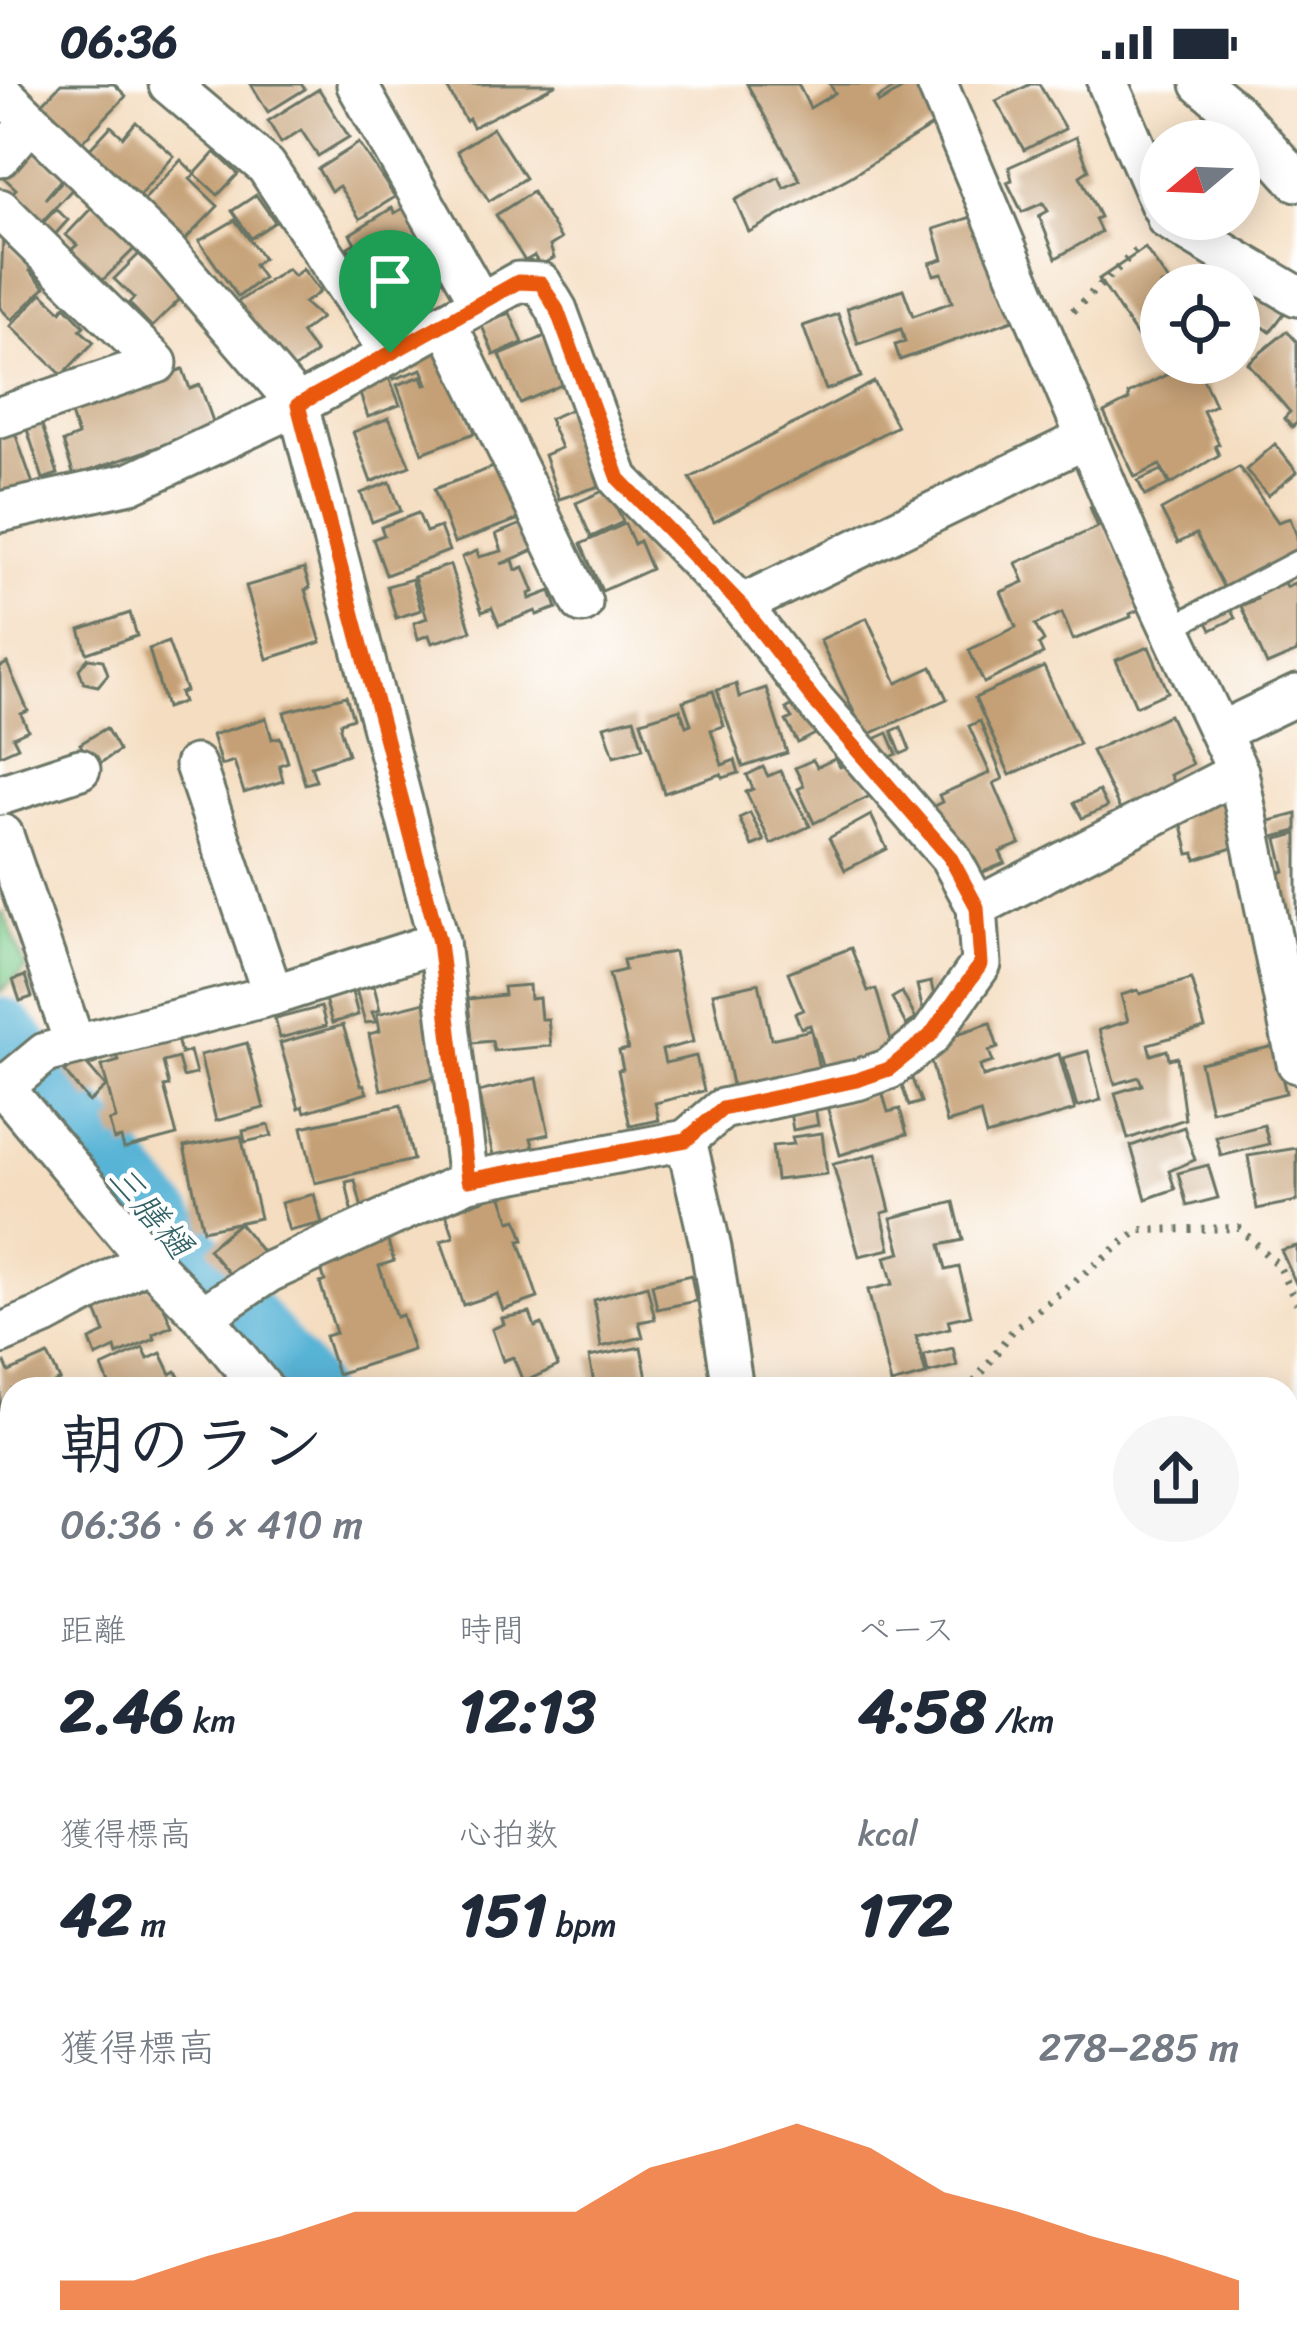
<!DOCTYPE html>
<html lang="ja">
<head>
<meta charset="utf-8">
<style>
  body { margin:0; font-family:Sriracha,"Klee One",sans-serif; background:#f6f6f7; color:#1f2937; height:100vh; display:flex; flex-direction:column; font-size:45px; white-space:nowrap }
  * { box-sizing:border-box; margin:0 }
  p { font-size:39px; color:#747a83 }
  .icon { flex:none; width:66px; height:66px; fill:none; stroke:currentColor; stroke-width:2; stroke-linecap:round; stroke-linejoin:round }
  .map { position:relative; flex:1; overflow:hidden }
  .sheet { position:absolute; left:0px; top:1293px; width:1299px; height:975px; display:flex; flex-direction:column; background:#fff; border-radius:36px 36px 0 0; box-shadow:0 6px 30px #0003 }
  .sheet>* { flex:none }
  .needle { width:78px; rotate:251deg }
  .fabs { position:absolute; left:1140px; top:36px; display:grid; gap:24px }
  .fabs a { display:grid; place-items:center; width:120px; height:120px; border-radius:50%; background:#fff; box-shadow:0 6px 30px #0003; font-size:60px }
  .pin { position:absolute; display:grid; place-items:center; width:102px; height:102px; color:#fff; margin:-123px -51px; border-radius:50% 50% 50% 0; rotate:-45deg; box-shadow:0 0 12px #0007 }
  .pin .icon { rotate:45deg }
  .round { display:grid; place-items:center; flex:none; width:126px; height:126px; border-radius:63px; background:#f6f6f7 }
  .summary { display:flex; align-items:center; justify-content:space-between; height:204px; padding:0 60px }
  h1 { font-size:66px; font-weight:700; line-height:90px }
  .figures { display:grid; grid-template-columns:repeat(3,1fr); gap:18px; height:204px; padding:12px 60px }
  .figures div { display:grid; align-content:center }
  .figures b { font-size:60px; font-weight:700 }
  .figures small { font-size:33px; font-weight:400 }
  .figures p { font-size:33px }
  .chart { height:336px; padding:24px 60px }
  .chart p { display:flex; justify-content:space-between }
  .chart svg { width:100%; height:216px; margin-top:12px; fill:#ea580c; opacity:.7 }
  .status { display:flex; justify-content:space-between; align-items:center; height:84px; padding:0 60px; background:#fff; direction:ltr }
  .status svg { height:33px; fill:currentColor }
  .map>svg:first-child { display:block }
  .green { fill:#7fcc8b; stroke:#4f8460; stroke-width:3 }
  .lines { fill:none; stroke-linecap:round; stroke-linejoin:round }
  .river { stroke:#59b4d6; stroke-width:72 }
  .building { fill:#c5a076 }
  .service-casing { stroke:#6a7565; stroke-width:27 }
  .minor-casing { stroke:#6a7565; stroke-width:45 }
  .secondary-casing { stroke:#6a7565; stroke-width:63 }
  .path { stroke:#6a7565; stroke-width:8; stroke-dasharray:3 9; stroke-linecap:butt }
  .service { stroke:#fff; stroke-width:21 }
  .minor { stroke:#fff; stroke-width:39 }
  .secondary { stroke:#fce5d0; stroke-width:57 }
  .route-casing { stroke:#fff; stroke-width:24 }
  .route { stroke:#ea580c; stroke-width:15 }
  .labels { text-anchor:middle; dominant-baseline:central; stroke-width:9; stroke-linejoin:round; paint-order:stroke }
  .water-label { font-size:36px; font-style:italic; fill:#306165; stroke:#fff }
</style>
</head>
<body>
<div class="status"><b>06:36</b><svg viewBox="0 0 49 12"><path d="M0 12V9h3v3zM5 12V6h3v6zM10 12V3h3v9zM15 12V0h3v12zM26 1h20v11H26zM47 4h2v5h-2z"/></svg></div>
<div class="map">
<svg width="1297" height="2266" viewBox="0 0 1297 2266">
  <rect width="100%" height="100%" fill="#fff"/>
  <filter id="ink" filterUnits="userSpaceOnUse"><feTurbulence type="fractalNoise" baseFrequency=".00833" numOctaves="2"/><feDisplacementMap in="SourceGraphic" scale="24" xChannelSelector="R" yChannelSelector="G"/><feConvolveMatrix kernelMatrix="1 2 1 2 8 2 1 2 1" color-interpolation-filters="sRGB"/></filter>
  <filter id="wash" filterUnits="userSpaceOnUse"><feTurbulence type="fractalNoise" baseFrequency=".004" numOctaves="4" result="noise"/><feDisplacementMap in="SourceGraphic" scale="48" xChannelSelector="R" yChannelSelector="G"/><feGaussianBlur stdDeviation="2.7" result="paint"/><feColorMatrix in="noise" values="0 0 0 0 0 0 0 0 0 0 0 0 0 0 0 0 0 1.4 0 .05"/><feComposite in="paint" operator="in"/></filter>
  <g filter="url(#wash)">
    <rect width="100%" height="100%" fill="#f4ddc0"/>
    <!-- green -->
    <polygon class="green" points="4,829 26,884 0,908 0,830"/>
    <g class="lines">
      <!-- river -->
      <g class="river">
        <polyline points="0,949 300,1305"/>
        <polyline points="1287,2230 1297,2239"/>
      </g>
    </g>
    <g id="blocks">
      <!-- building -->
      <g class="building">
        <polygon points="61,0 114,0 126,12 77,63 37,25"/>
        <polygon points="251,0 301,0 305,5 268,28"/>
        <polygon points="445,0 557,0 473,43 469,35 466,37"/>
        <polygon points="747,0 798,0 810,24 835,9 830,0 901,0 877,15 879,19 910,0 924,0 945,34 850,93 749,148 735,116 779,93 784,104 800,96"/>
        <polygon points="1031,0 1039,0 1065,45 1024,66 996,17"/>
        <polygon points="319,5 349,53 318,72 301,46 281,59 268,37"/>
        <polygon points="136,38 174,72 139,112 88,67 111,42 123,53"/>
        <polygon points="493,44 525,94 489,117 457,67"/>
        <polygon points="18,50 64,92 45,115 70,89 79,98 36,144 11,110 16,105 0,90"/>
        <polygon points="1076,53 1089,86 1080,92 1100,133 1095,135 1101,148 1056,174 1039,132 1048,127 1043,119 1022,128 1007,98 1012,96 1009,83"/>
        <polygon points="359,59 395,113 360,135 339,102 331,107 318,85"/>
        <polygon points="215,68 238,90 218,111 195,90"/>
        <polygon points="181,76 195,90 190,95 218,122 183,158 142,118"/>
        <polygon points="532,108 561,155 550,162 554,174 540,181 534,172 525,177 496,131"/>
        <polygon points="256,111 275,138 251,154 232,127"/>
        <polygon points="100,115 143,156 101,198 70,167 77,161 66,151"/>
        <polygon points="405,123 422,151 413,157 434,196 407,212 395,193 375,206 348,163 355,159 350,150 392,124 395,129"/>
        <polygon points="56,125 68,136 50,156 38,144"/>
        <polygon points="987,128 1024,232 900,276 895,261 905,258 901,245 858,260 847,224 903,205 913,232 952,218 942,189 934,191 930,179 943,175 934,145"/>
        <polygon points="235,136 263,174 254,181 263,194 238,213 199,157"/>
        <polygon points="3,154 33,184 30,187 45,203 12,236 0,224"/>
        <polygon points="1145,164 1171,201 1161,201 1161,252 1145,264 1099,195"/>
        <polygon points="140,169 184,211 152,243 129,219 134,214 114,195"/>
        <polygon points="287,185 294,192 303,185 320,208 304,219 321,234 301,249 316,269 291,287 236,219"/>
        <polygon points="1249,193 1289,223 1270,248 1239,225 1239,205"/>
        <polygon points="42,209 61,227 65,222 84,242 80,246 94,258 62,291 11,242"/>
        <polygon points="510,229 523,259 494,271 482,242"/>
        <polygon points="838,230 861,293 826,306 803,242"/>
        <polygon points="1287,247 1297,258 1297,339 1292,343 1284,334 1290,328 1248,279"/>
        <polygon points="548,251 568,298 520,319 500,271"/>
        <polygon points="441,259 475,349 422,369 397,301 422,292 425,301 428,300 422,285 394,295 390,282"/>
        <polygon points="1197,281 1215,321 1203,327 1219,360 1215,362 1219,371 1171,400 1160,381 1135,393 1104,329 1129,316 1128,310 1178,285 1180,289"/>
        <polygon points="183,285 190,305 200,301 215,343 74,392 63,358 78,352 71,330 78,328 74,316 103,307 107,318 107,311"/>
        <polygon points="389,293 400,321 368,333 358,304"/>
        <polygon points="874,298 897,342 714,438 690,394"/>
        <polygon points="574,324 609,399 559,415 544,371 561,364 549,335"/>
        <polygon points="39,332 58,390 43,395 24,336"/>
        <polygon points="389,334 410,382 371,398 353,348"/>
        <polygon points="13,343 34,403 0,414 0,348"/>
        <polygon points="1275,360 1297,388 1268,412 1246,386"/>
        <polygon points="499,381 519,435 454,459 434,405"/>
        <polygon points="1239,383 1278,438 1290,434 1297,452 1297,470 1225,506 1196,450 1178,459 1161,426"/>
        <polygon points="1162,386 1169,400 1145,412 1138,397"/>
        <polygon points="390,398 401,427 372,438 361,409"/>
        <polygon points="608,405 623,438 591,453 576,419"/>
        <polygon points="1094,420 1146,522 1130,530 1131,533 1073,556 1062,529 1035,541 1044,557 1039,561 1043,570 984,599 969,566 1016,543 1001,508 1024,498 1016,479 1098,443 1090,423"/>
        <polygon points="418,429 426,448 440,443 449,467 386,491 373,455 384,451 381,443"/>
        <polygon points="524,439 534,466 501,480 513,476 516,486 524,483 534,508 529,510 530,515 551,507 557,524 537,531 536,527 499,541 492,524 482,528 462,473 477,467 479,473 502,467 496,450"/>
        <polygon points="625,440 634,460 639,457 651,485 602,507 581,460"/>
        <polygon points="450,481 471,547 432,559 429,551 418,555 414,539 427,534 414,493"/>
        <polygon points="304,485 310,504 305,506 321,558 267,575 246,502"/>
        <polygon points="1282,494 1286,503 1294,499 1297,506 1297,568 1267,581 1241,522 1257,515 1253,507"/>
        <polygon points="412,495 421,526 396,534 387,502"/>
        <polygon points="1228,521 1235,534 1211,546 1205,534"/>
        <polygon points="130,529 137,552 87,569 80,546"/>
        <polygon points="867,534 897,599 932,583 947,615 865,652 820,556"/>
        <polygon points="168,558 186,607 180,609 183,618 166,624 149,565"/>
        <polygon points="1149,563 1168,608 1136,622 1116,576"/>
        <polygon points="88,574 103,576 108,590 98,602 84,599 79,585"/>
        <polygon points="7,579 28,627 21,630 28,646 13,653 18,663 0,671 0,583"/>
        <polygon points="1044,583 1079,660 1010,691 975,614"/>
        <polygon points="736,600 739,613 766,604 787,669 743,683 717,606"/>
        <polygon points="713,607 724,642 711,646 722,681 735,676 739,689 723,694 721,690 664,709 641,637 680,625 686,642 691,640 683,617"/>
        <polygon points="346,612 353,634 341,638 340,644 348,670 311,682 316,697 305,700 284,628"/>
        <polygon points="801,616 823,646 798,659 786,637 792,634 786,625"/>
        <polygon points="1169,631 1192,680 1170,691 1176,704 1122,730 1092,667"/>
        <polygon points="266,634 272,655 280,653 288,678 279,681 283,697 244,709 234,677 221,681 212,651"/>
        <polygon points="634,634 643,664 614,672 604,642"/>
        <polygon points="980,637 1003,695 994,699 1020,760 1000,768 1005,779 966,795 934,722 942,718 939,711 990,689 969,642"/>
        <polygon points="901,643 910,666 901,670 892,647"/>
        <polygon points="106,644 119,667 94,683 80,660"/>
        <polygon points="888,649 897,670 886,675 868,658"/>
        <polygon points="835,675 840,683 857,676 874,710 814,739 798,705 804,702 795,684 813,676 817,683"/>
        <polygon points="763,683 768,692 780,687 810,742 771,760 746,708 753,705 747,691"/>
        <polygon points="1099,707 1107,723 1082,734 1074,719"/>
        <polygon points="1224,712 1235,763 1196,776 1195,769 1189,770 1179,729"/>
        <polygon points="750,729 764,757 752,762 739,734"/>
        <polygon points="1297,730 1297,747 1270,754 1266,738"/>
        <polygon points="871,731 887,765 845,786 829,754"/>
        <polygon points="1297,750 1297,885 1281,827 1287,825 1278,789 1285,787 1277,755"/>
        <polygon points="851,864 868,907 876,905 894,967 824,989 810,941 801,944 795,929 803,926 788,888"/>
        <polygon points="674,868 693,958 662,966 665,979 696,972 704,1007 655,1019 659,1036 630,1042 618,986 623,985 619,967 628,965 609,890 625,886 623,876"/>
        <polygon points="25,892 32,913 20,917 13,896"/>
        <polygon points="1191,895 1205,944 1148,960 1151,971 1167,966 1169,975 1177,973 1185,1035 1128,1055 1115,1009 1142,1001 1139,993 1115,1000 1099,946 1128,937 1121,911 1138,906 1140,910"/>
        <polygon points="931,898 936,921 922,923 917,901"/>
        <polygon points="759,899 771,955 811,946 820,990 733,1005 713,909"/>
        <polygon points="529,901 530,915 539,914 541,935 548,935 551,962 494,967 492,957 472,959 468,915 504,911 503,903"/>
        <polygon points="374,902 380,926 372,928 376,938 365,939 356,905"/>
        <polygon points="351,904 358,931 332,939 324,912"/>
        <polygon points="902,908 916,935 906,941 892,914"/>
        <polygon points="433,916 444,991 381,1006 369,950 380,947 377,930"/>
        <polygon points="321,923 326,942 280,954 275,935"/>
        <polygon points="990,939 998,964 989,967 993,978 980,982 983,993 1059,970 1075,1026 986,1052 980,1029 947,1039 928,966 939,956"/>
        <polygon points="343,941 361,1001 364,1001 367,1009 305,1028 303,1022 299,1024 280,959"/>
        <polygon points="176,951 181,970 190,967 196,990 183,993 178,974 163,978 169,1002 164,1003 177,1051 124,1065 121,1054 114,1056 109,1037 116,1035 102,982 119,977 116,967"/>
        <polygon points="247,959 264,1024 216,1037 200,971"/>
        <polygon points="1274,962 1286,1009 1211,1027 1200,979"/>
        <polygon points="1088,967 1101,1016 1077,1023 1063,974"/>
        <polygon points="103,968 108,974 88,982 106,1003 89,1018 65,988 82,974"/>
        <polygon points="537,994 549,1050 531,1054 535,1069 494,1075 478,1008"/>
        <polygon points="912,995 921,1018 909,1022 901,999"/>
        <polygon points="882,1007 888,1028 900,1025 907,1050 840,1071 827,1022"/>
        <polygon points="401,1021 413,1076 315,1099 302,1043"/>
        <polygon points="815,1023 818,1041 793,1046 790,1028"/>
        <polygon points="269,1041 272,1052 245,1058 243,1047"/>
        <polygon points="1264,1041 1269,1060 1221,1072 1216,1053"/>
        <polygon points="1184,1043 1195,1076 1169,1087 1175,1105 1146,1115 1131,1062"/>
        <polygon points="822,1049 827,1090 776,1096 772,1062 794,1060 792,1053"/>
        <polygon points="241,1052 260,1134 203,1146 184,1063"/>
        <polygon points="1297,1064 1297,1117 1257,1125 1248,1072"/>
        <polygon points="876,1070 890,1127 882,1129 890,1165 859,1172 833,1080"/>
        <polygon points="1208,1081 1218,1114 1187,1122 1178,1089"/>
        <polygon points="355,1096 362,1125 352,1127 346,1098"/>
        <polygon points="314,1110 322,1139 289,1147 281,1119"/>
        <polygon points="501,1110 510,1137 517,1135 524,1156 519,1157 538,1214 503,1226 497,1210 463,1221 441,1157 454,1153 446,1129"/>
        <polygon points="954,1118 963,1156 940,1161 946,1186 959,1183 971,1231 948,1236 950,1244 916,1252 926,1291 891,1300 868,1206 893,1200 885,1173 901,1169 891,1134"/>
        <polygon points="239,1139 263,1169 232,1193 208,1165"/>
        <polygon points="385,1148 394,1177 379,1182 396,1233 402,1231 413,1266 337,1290 325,1252 336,1249 320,1199 325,1197 317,1172"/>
        <polygon points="1297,1162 1297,1202 1281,1166"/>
        <polygon points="691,1191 696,1217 657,1225 652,1200"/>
        <polygon points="148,1201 149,1205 155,1202 172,1242 153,1250 155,1255 117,1271 115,1264 96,1273 90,1256 105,1249 96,1226"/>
        <polygon points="647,1201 655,1235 639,1238 643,1253 601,1263 594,1216"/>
        <polygon points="530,1229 535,1243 542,1240 558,1282 528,1296 522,1295 513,1273 503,1277 492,1245 504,1240 502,1234"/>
        <polygon points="641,1263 649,1305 595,1305 589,1273"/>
        <polygon points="143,1264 148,1275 161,1269 171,1290 176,1287 185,1305 111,1305 102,1283"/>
        <polygon points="953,1264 957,1282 928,1289 924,1271"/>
        <polygon points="48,1271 60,1296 52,1300 54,1305 12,1305 12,1351 6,1337 0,1340 0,1281 5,1279 9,1288"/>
        <polygon points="9,1350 12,1375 2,1379 0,1354"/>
        <polygon points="1297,1466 1297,1539 1287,1541 1287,1470"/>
        <polygon points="1297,1722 1297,1802 1287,1804 1287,1723"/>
        <polygon points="1297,1805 1297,1894 1292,1884 1287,1885 1287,1808"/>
        <polygon points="1297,1940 1297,2005 1295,2005 1287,1969 1287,1942"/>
        <polygon points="1297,2024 1297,2091 1287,2093 1287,2027"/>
        <polygon points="1297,2143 1297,2188 1295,2188 1292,2175 1287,2176 1287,2145"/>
        <polygon points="12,2237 12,2256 21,2258 0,2262 0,2239"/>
        <polygon points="364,2256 440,2256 440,2257 412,2266 367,2266"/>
        <polygon points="626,2256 710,2256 714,2266 631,2266"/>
        <polygon points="913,2256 964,2256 965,2266 915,2266"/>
        <polygon points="1067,2256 1160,2256 1164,2266 1071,2266"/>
        <polygon points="1165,2256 1212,2256 1188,2266 1169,2266"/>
      </g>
    </g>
  </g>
  <g filter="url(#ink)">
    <use href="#blocks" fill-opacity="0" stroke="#6a7565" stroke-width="3"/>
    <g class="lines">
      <!-- service casing -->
      <g class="service-casing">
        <polyline id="service" points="1171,544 1297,478"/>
      </g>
      <!-- minor casing -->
      <g class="minor-casing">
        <g id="minor">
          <polyline points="169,0 266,82 390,269"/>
          <polyline points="937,0 1132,462 1238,688 1297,979"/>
          <polyline points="1108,0 1161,122"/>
          <polyline points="1201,0 1236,29 1297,97"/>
          <polyline points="357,1 480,218"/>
          <polyline points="0,7 166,167 298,321 439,858 468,1097"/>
          <polyline points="0,73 31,37"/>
          <polyline points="0,125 157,279 0,333"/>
          <polyline points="1167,135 1297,212"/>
          <polyline points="446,238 582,519"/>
          <polyline points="0,428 131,399 298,321 518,198 541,199 557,226 619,395 741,521 814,616 950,773 977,823"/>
          <polyline points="741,521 1087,354"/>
          <polyline points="1220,648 1297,611"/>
          <polyline points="195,681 273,911"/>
          <polyline points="0,711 80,685"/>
          <polyline points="3,751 75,961"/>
          <polyline points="0,999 148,1176 203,1232 263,1305"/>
          <polyline points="4,1003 45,969 273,911 439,858"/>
          <polyline points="203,1232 269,1188 468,1097 686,1056"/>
          <polyline points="0,1250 45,1231 148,1176"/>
          <polyline points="733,1305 711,1164 686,1056 722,1025 857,996 889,985 930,952 981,880 977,823 1238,688"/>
          <polyline points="1287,1699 1297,1697"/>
          <polyline points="1287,1925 1297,1922"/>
          <polyline points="1287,2133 1297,2131"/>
          <polyline points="459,2256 462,2266"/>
          <polyline points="1244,2256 1255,2266"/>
        </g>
      </g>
      <!-- secondary casing -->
      <g class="secondary-casing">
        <g id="secondary">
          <polyline points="0,2078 12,2108"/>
          <polyline points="73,2256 77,2266"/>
        </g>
      </g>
      <!-- path -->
      <g class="path">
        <polyline points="1073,227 1140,163"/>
        <polyline points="952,1305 974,1299 1013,1246 1139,1146 1239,1144 1278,1181 1297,1219"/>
      </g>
      <!-- service -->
      <use href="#service" class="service"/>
      <!-- minor -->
      <use href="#minor" class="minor"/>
      <!-- secondary -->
      <use href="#secondary" class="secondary"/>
    </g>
  </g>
  <g class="lines" filter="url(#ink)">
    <!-- route casing -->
    <g class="route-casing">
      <polygon id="route" points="518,198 541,199 557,226 619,395 741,521 814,616 950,773 977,823 981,880 930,952 889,985 857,996 722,1025 686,1056 468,1096 439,858 298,321"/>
    </g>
    <!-- route -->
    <use href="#route" class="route"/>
  </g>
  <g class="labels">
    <!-- water labels -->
    <g class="water-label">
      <text transform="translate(150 1127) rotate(50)">三膳樋</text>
    </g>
  </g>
</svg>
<div class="fabs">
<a><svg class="needle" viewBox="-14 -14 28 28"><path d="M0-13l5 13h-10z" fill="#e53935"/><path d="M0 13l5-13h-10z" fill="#747a83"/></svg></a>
<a><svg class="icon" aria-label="locate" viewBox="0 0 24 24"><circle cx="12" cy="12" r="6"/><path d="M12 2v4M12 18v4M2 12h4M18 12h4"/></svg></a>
</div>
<div class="pin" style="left:390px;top:269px;background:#1e9e55"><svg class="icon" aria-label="arrive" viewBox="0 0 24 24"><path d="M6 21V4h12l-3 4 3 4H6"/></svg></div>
<section class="sheet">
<div class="summary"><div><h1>朝のラン</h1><p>06:36 · 6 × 410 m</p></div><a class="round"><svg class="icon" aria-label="share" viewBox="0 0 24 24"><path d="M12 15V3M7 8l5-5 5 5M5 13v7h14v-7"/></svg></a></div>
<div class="figures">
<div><p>距離</p><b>2.46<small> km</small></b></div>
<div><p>時間</p><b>12:13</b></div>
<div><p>ペース</p><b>4:58<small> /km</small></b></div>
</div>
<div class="figures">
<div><p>獲得標高</p><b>42<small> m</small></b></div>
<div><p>心拍数</p><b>151<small> bpm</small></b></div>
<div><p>kcal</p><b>172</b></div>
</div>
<div class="chart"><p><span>獲得標高</span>278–285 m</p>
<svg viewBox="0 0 160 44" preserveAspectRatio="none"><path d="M0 44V38L10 38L20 33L30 29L40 24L50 24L60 24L70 24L80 15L90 11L100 6L110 11L120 20L130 24L140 29L150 33L160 38V44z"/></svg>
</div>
</section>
</div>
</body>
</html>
